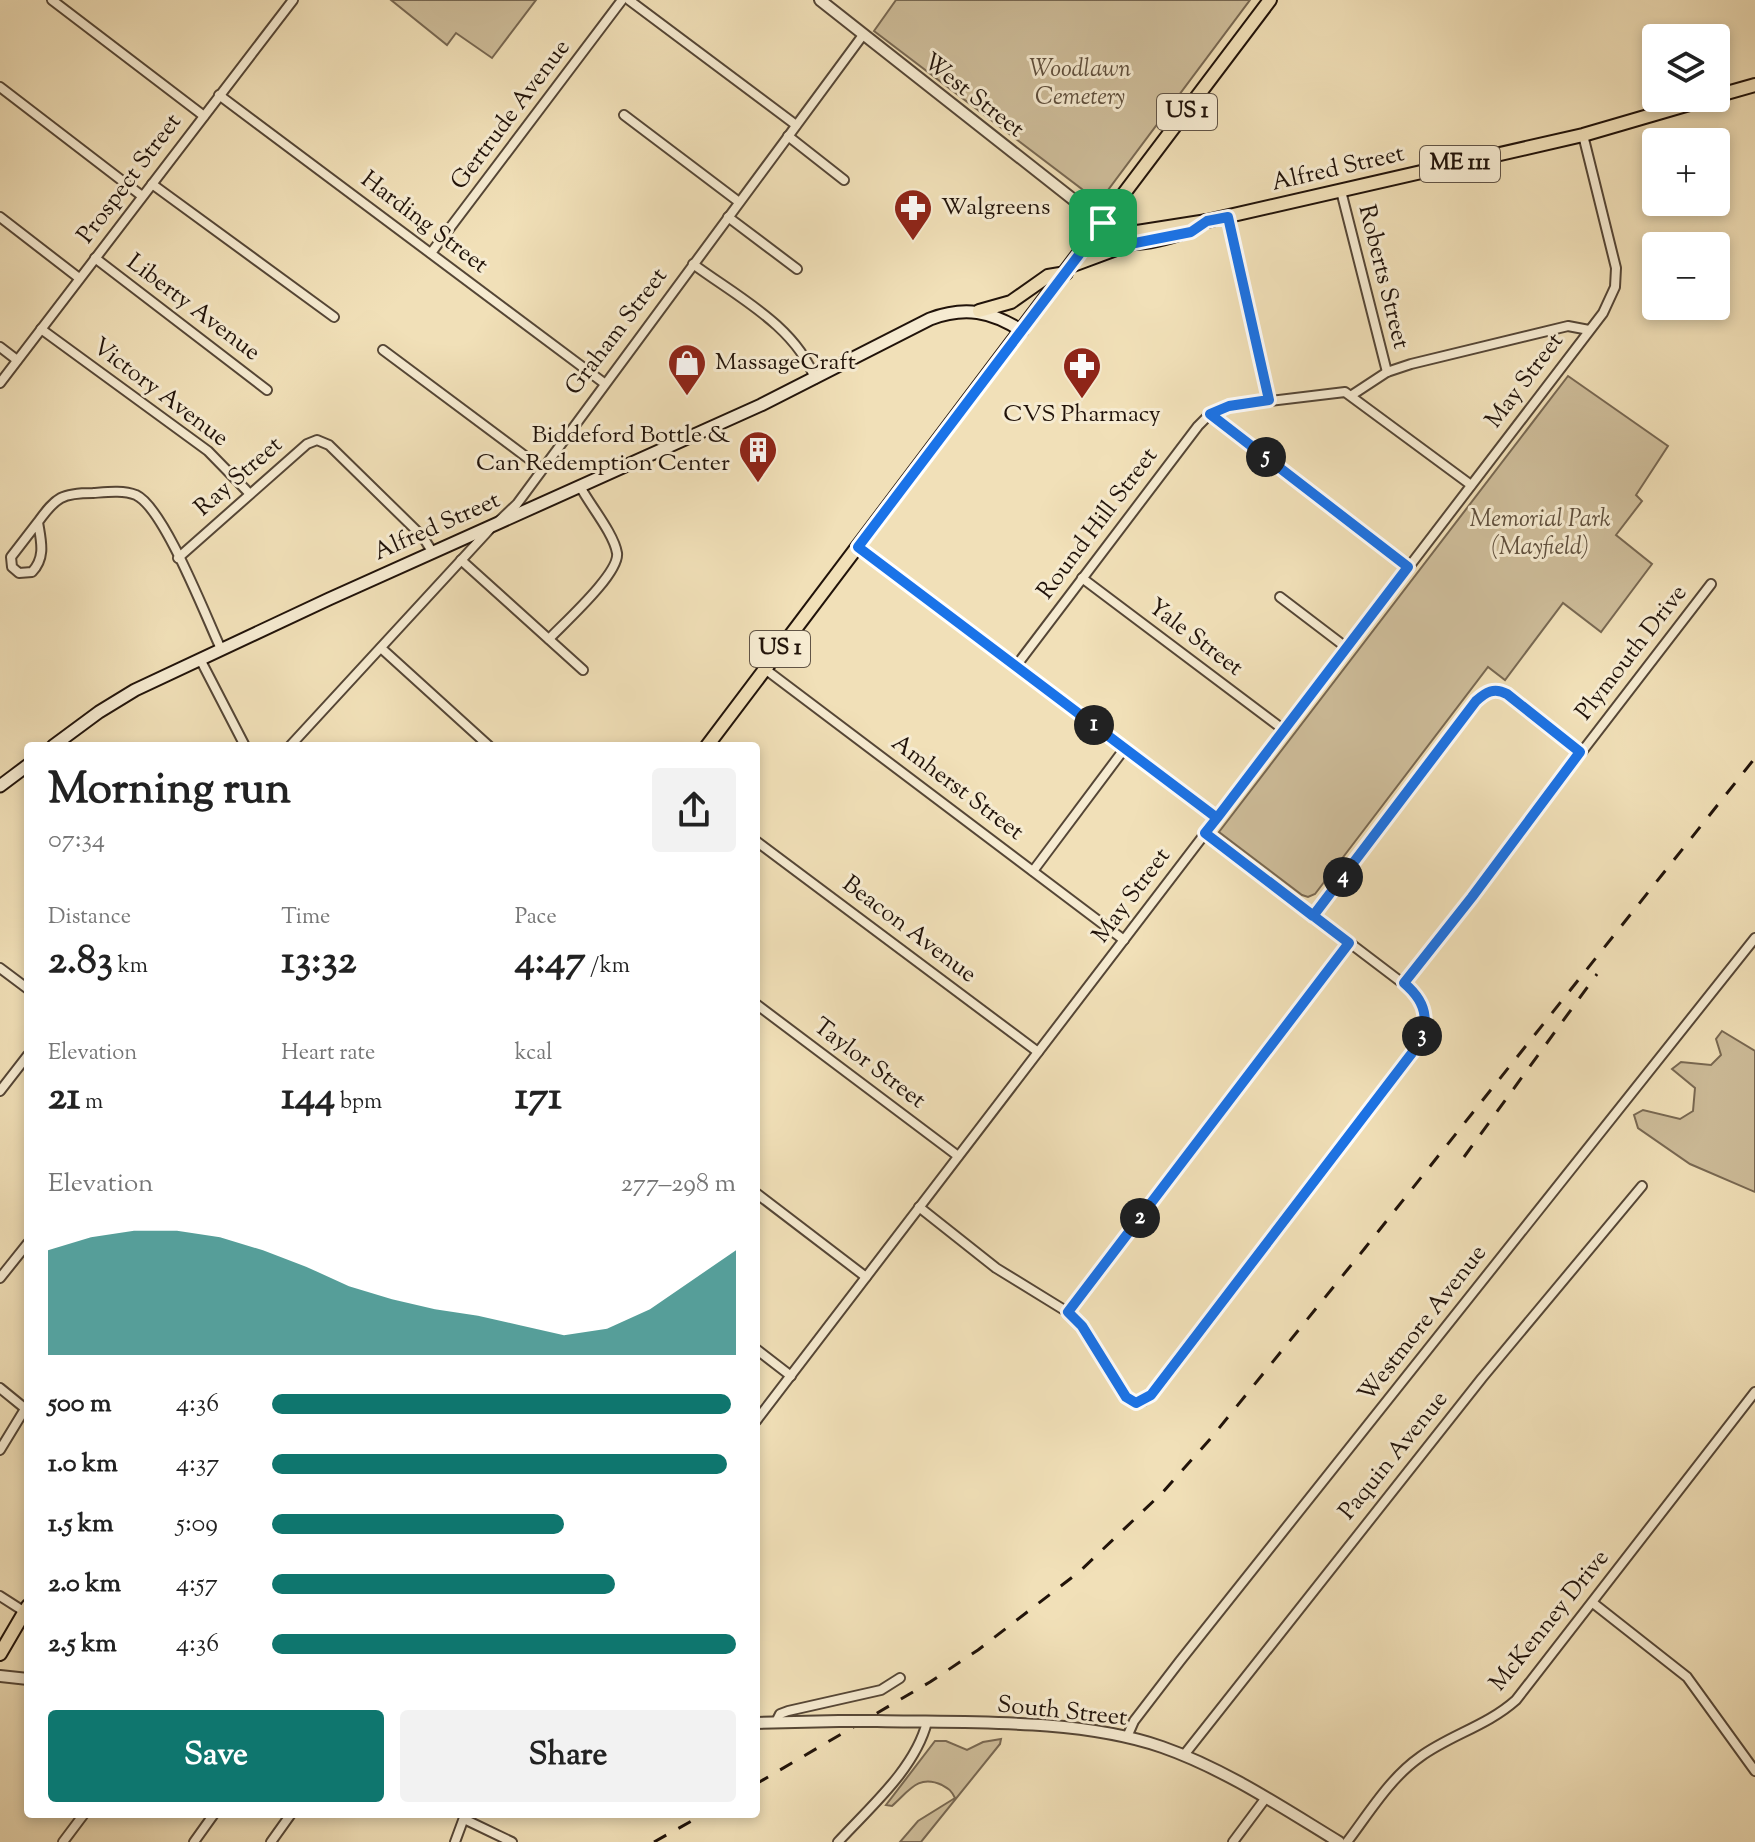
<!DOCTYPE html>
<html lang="en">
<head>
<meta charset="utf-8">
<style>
  body { margin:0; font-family:"Sorts Mill Goudy",serif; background:#f2f2f2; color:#222; height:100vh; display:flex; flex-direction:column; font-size:30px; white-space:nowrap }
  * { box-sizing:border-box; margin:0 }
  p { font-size:26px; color:#767676 }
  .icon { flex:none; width:44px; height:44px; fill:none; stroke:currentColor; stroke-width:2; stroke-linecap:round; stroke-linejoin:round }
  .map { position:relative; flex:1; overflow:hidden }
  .details { position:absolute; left:24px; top:742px; width:736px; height:1076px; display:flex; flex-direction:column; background:#fff; border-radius:8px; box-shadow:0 4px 12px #0003 }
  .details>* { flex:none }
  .tools { position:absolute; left:1642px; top:24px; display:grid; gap:16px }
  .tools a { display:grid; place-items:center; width:88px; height:88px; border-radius:8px; background:#fff; box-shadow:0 4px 12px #0003; font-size:40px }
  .pin { position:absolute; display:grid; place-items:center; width:68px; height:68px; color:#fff; margin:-34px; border-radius:16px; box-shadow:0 4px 12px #0006 }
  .km { position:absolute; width:40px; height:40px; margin:-20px; border-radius:50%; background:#222; color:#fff; font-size:22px; line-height:40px; text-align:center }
  .round { display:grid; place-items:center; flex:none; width:84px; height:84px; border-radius:8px; background:#f2f2f2 }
  .headline { display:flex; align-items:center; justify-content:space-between; height:136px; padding:0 24px }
  h1 { font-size:44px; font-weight:700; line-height:60px }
  .metrics { display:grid; grid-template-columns:repeat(3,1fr); gap:12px; height:136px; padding:8px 24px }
  .metrics div { display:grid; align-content:center }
  .metrics b { font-size:40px; font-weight:700 }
  .metrics small { font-size:22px; font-weight:400 }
  .metrics p { font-size:22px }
  .chart { height:224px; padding:16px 24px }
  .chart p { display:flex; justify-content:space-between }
  .chart svg { width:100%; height:144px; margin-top:8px; fill:#0f766e; opacity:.7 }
  .button { display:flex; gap:16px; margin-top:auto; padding:16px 24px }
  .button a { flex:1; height:92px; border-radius:8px; background:#0f766e; color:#fff; font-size:32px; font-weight:700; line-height:92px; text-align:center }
  .button a+a { background:#f2f2f2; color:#222 }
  ul { padding:0 24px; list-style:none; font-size:26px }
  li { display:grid; grid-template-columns:128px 96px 1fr; align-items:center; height:60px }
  li i { height:20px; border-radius:10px; background:#0f766e }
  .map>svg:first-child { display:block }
  .green { fill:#cebd9a; stroke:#786852; stroke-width:2 }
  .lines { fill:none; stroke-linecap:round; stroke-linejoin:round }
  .minor-casing { stroke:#554636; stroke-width:12 }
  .tertiary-casing { stroke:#554636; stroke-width:14 }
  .secondary-casing { stroke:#21130a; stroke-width:15 }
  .primary-casing { stroke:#21130a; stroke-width:16 }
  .minor { stroke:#f6ebd1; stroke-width:8 }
  .tertiary { stroke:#f6ebd1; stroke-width:10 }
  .secondary { stroke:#f6ebd1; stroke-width:11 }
  .primary { stroke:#f1e0b8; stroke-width:12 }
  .rail { stroke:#21130a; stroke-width:3; stroke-dasharray:14 14; stroke-linecap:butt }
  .tertiary-bridge-casing { stroke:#554636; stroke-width:14; stroke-linecap:butt }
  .tertiary-bridge { stroke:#f6ebd1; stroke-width:10 }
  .route-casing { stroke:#fff; stroke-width:16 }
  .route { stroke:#1a73e8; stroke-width:10 }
  .labels { text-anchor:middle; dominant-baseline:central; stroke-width:6; stroke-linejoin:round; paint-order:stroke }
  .shield { fill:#f6ebd1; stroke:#615446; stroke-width:2 }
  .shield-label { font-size:22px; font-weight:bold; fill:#21130a }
  .park-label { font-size:24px; font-style:italic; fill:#5e4e3c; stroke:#f6ebd1 }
  .street-label { font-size:24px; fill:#21130a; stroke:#f6ebd1 }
  .poi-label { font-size:24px; fill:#21130a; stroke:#f6ebd1; text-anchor:start }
</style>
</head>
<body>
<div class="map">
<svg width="1755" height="1842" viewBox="0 0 1755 1842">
  <rect width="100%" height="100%" fill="#f1e0b8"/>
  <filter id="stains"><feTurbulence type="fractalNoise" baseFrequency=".0025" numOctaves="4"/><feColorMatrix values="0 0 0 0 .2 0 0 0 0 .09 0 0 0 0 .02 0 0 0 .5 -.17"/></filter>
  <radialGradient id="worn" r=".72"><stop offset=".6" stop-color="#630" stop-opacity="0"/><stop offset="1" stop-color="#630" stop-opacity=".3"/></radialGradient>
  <!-- green -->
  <g class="green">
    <polygon points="391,0 536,0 492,58 456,33 447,45"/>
    <polygon points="896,0 1250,0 1099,202 874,31"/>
    <polygon points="1568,376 1668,446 1636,495 1642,501 1616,535 1652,564 1601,632 1563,603 1505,680 1488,667 1315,894 1308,897 1302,895 1219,832"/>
    <polygon points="1722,1031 1755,1051 1755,1192 1690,1164 1638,1128 1634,1115 1643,1110 1680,1119 1693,1111 1695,1088 1672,1069 1681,1062 1711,1065 1721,1055 1716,1039"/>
    <path d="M1001,1739l-1,5 -79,98h-21l18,-21 37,-23c-4,-8 -6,-9 -13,-13 -24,-11 -33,6 -50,21l-6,-1 49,-64h11l21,9 16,-8z"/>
  </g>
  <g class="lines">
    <!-- minor casing -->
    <g class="minor-casing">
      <g id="minor">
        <polyline points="52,0 204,116"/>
        <polyline points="629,0 796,125"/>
        <polyline points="0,87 142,196"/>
        <polyline points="219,95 604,383"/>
        <polyline points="624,115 739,202"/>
        <polyline points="788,136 844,180"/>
        <polyline points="152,184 334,317"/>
        <polyline points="1341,191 1387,372"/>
        <polyline points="0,217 79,278"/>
        <polyline points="728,217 797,269"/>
        <polyline points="1228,217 1269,400"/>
        <polyline points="431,253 622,0"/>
        <polyline points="95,258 267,390"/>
        <path d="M693,264c43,32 103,62 122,115"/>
        <polyline points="41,329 208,451 250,494"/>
        <polyline points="0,347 17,360"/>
        <polyline points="383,350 541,468"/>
        <polyline points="0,383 293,0"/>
        <polyline points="1352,395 1387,372 1411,364 1568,326 1589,330"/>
        <polyline points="1210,414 1408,567"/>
        <polyline points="499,521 517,504 863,35"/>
        <path d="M38,522l-27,35 1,10 7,6 13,-1c14,-15 9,-31 6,-50 18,-25 24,-29 55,-29 14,-1 30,-3 43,2 28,13 70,122 85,154"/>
        <polyline points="858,547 1217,818"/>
        <polyline points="178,558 307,444 317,440 329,445 423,537 433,553"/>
        <polyline points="461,560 583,670"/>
        <polyline points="1082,578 1284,730"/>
        <polyline points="1280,597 1347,648"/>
        <path d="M549,639c15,-16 71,-66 68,-86 -3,-19 -27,-48 -36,-65"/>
        <polyline points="381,648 489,746"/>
        <polyline points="200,659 245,746"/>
        <polyline points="1016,666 1198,426 1210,414 1229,406 1345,392 1471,485"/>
        <polyline points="765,669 1124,940"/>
        <polyline points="290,746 489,530"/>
        <polyline points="756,841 1038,1052"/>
        <polyline points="1033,871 1125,748"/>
        <path d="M1313,916l163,-215c10,-9 18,-14 31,-7l73,58"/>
        <polyline points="0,968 28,989"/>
        <polyline points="1404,983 1711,584"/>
        <polyline points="756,1004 958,1156"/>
        <polyline points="0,1091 28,1055"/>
        <polyline points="756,1193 866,1277"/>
        <path d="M919,1207l77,61 78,48 15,20 37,61 8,6 10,-2 7,-6 261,-342c14,-21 18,-40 1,-62l-208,-158"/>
        <polyline points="0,1278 28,1243"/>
        <polyline points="1068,1312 1349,943"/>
        <polyline points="756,1349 791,1376"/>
        <polyline points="0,1388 27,1410"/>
        <polyline points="756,1421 1603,313 1615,287 1616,268 1583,135"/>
        <polyline points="0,1450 28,1404"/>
        <polyline points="0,1596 25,1612"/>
        <polyline points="1593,1603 1687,1677 1755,1771"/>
        <polyline points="776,1722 780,1714 788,1711 881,1690 900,1678"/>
        <polyline points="1127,1737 1134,1721 1180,1661 1755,938"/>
        <polyline points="1184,1755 1482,1378 1642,1186"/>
        <polyline points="464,1819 512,1842"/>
        <polyline points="63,1842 84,1814"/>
        <polyline points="194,1842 214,1814"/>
        <polyline points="271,1842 291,1814"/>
        <polyline points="455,1842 465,1815"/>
        <path d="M838,1842c31,-34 77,-73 89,-120"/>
        <polyline points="1233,1842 1265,1799"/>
        <path d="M1347,1842c22,-29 43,-64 73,-85 30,-22 67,-31 96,-57l239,-308"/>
      </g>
    </g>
    <!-- tertiary casing -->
    <g class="tertiary-casing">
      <g id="tertiary">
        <polyline points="820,0 1103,223"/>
        <polyline points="0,1676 28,1679"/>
        <path d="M877,1721c90,2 201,-3 285,26 63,22 121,61 177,95"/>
        <polyline points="756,1723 839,1721"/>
      </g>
    </g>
    <!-- secondary casing -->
    <g class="secondary-casing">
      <g id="secondary">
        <path d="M53,746l46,-34 36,-22 194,-91 432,-194 169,-86c35,-13 61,-8 92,12"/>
        <polyline points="0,786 28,765"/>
      </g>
    </g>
    <!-- primary casing -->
    <g class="primary-casing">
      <g id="primary">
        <polyline points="1716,96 1755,85"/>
        <polyline points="1103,223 1122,230 1137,232 1207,221 1583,135 1710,98"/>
        <path d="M1103,223l6,16c22,12 77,-4 97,-18"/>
        <polyline points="1073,265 1127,245"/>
        <polyline points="979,311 1011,302 1048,276 1066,273"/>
        <polyline points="707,746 1270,0"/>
        <polyline points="0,1654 28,1606"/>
      </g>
    </g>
    <!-- minor -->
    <use href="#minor" class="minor"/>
    <!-- tertiary -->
    <use href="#tertiary" class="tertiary"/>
    <!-- secondary -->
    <use href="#secondary" class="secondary"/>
    <!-- primary -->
    <use href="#primary" class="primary"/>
    <!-- rail -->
    <g class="rail">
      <polyline points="1464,1157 1597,974"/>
      <polyline points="756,1784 930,1682 978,1650 1079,1572 1163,1492 1211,1438 1365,1248 1755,758"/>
      <polyline points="654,1842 704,1814"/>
    </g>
    <!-- tertiary-bridge casing -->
    <g class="tertiary-bridge-casing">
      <polyline id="tertiary-bridge" points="839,1721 877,1721"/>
    </g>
    <!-- tertiary-bridge -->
    <use href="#tertiary-bridge" class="tertiary-bridge"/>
  </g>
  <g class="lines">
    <!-- route casing -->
    <g class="route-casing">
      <path id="route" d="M1103,223l-245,324 359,271 -12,15 144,110 -281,369 14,14 44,71 10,6 15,-8 261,-342c18,-27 18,-48 -8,-70l68,-86 108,-145 -73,-58c-13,-7 -21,-2 -31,7l-163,215 -108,-83 12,-15 191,-251 -198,-153 19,-8 40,-6 -41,-183 -21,4 -16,11 -61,12 -21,-5 -6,-16"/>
    </g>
    <!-- route -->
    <use href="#route" class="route"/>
  </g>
  <!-- icons -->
  <defs>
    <g id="pharmacy-pin" transform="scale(2)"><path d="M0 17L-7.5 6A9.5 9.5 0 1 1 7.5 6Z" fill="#8f2418" stroke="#f6ebd1"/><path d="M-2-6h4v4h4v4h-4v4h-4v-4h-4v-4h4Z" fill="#fff"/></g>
    <g id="shop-pin" transform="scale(2)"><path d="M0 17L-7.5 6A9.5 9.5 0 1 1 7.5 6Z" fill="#8f2418" stroke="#f6ebd1"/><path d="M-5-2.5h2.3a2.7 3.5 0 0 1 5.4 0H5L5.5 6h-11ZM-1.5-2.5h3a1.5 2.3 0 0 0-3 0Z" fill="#fff"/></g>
    <g id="building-pin" transform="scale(2)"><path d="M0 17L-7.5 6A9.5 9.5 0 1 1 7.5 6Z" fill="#8f2418" stroke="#f6ebd1"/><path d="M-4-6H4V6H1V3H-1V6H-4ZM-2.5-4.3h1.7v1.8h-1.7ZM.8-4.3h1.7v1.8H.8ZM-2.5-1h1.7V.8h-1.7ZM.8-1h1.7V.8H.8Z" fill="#fff"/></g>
  </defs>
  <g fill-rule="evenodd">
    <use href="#pharmacy-pin" x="913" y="208"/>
    <use href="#shop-pin" x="687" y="363"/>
    <use href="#pharmacy-pin" x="1082" y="366"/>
    <use href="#building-pin" x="758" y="450"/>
  </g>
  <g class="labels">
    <!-- shield labels -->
    <g class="shield">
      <rect x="1157" y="94" width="60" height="36" rx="6"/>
      <rect x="1420" y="146" width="80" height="36" rx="6"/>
      <rect x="750" y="631" width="60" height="36" rx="6"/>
    </g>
    <g class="shield-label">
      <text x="1187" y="112">US 1</text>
      <text x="1460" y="164">ME 111</text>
      <text x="780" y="649">US 1</text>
    </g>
    <!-- park labels -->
    <g class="park-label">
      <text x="1080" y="70">Woodlawn<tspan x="1080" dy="28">Cemetery</tspan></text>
      <text x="1540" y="520">Memorial Park<tspan x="1540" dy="28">(Mayfield)</tspan></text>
    </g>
    <!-- street labels -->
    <g class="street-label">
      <text transform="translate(973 96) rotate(38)">West Street</text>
      <text transform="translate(511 115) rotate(-53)">Gertrude Avenue</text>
      <text transform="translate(1338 169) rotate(-13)">Alfred Street</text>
      <text transform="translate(130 179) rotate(-53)">Prospect Street</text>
      <text transform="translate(424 223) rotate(37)">Harding Street</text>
      <text transform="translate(1383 277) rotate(76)">Roberts Street</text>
      <text transform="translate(193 308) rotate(37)">Liberty Avenue</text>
      <text transform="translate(617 332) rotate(-53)">Graham Street</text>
      <text transform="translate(1525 381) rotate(-53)">May Street</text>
      <text transform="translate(160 393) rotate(37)">Victory Avenue</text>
      <text transform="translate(239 477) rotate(-41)">Ray Street</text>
      <text transform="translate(1098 524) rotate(-53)">Round Hill Street</text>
      <text transform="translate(437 527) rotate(-24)">Alfred Street</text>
      <text transform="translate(1195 638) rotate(37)">Yale Street</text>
      <text transform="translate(1632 653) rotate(-52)">Plymouth Drive</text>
      <text transform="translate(957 788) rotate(37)">Amherst Street</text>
      <text transform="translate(1132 896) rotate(-53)">May Street</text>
      <text transform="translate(909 930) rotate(37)">Beacon Avenue</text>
      <text transform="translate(869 1064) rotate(37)">Taylor Street</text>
      <text transform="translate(1423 1324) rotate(-52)">Westmore Avenue</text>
      <text transform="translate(1394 1456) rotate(-51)">Paquin Avenue</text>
      <text transform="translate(1550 1621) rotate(-51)">McKenney Drive</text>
      <text transform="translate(1062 1712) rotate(6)">South Street</text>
    </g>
    <!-- poi labels -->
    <g class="poi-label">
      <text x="941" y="208">Walgreens</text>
      <text x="715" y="363">MassageCraft</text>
      <text x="1082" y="415" text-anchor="middle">CVS Pharmacy</text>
      <text x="730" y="436" text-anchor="end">Biddeford Bottle &amp;<tspan x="730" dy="28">Can Redemption Center</tspan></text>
    </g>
  </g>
  <rect width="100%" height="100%" filter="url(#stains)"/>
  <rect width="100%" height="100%" fill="url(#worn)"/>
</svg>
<div class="tools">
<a><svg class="icon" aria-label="layers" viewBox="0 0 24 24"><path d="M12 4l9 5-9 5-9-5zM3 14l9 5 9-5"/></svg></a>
<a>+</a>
<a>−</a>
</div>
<div class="pin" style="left:1103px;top:223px;background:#1e9e55"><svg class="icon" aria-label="arrive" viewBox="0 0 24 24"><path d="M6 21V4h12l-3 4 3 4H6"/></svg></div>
<b class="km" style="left:1094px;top:725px">1</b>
<b class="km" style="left:1140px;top:1218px">2</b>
<b class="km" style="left:1422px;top:1036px">3</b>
<b class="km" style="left:1343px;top:877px">4</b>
<b class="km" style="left:1266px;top:457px">5</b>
<section class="details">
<div class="headline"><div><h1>Morning run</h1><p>07:34</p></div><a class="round"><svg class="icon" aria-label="share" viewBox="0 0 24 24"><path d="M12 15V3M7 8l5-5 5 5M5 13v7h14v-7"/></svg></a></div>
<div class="metrics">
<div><p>Distance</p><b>2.83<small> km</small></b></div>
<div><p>Time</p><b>13:32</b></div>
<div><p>Pace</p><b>4:47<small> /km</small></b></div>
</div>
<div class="metrics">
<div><p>Elevation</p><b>21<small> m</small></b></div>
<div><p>Heart rate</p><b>144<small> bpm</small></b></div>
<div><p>kcal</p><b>171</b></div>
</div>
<div class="chart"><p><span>Elevation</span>277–298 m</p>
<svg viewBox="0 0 160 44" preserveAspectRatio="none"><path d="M0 44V12L10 8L20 6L30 6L40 8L50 12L60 17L70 23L80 27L90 30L100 32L110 35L120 38L130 36L140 30L150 21L160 12V44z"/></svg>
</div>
<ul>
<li><b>500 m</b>4:36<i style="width:99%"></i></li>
<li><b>1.0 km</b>4:37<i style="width:98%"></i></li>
<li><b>1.5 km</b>5:09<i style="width:63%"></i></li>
<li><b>2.0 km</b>4:57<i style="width:74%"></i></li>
<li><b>2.5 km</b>4:36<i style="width:100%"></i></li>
</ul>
<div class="button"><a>Save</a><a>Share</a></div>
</section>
</div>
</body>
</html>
